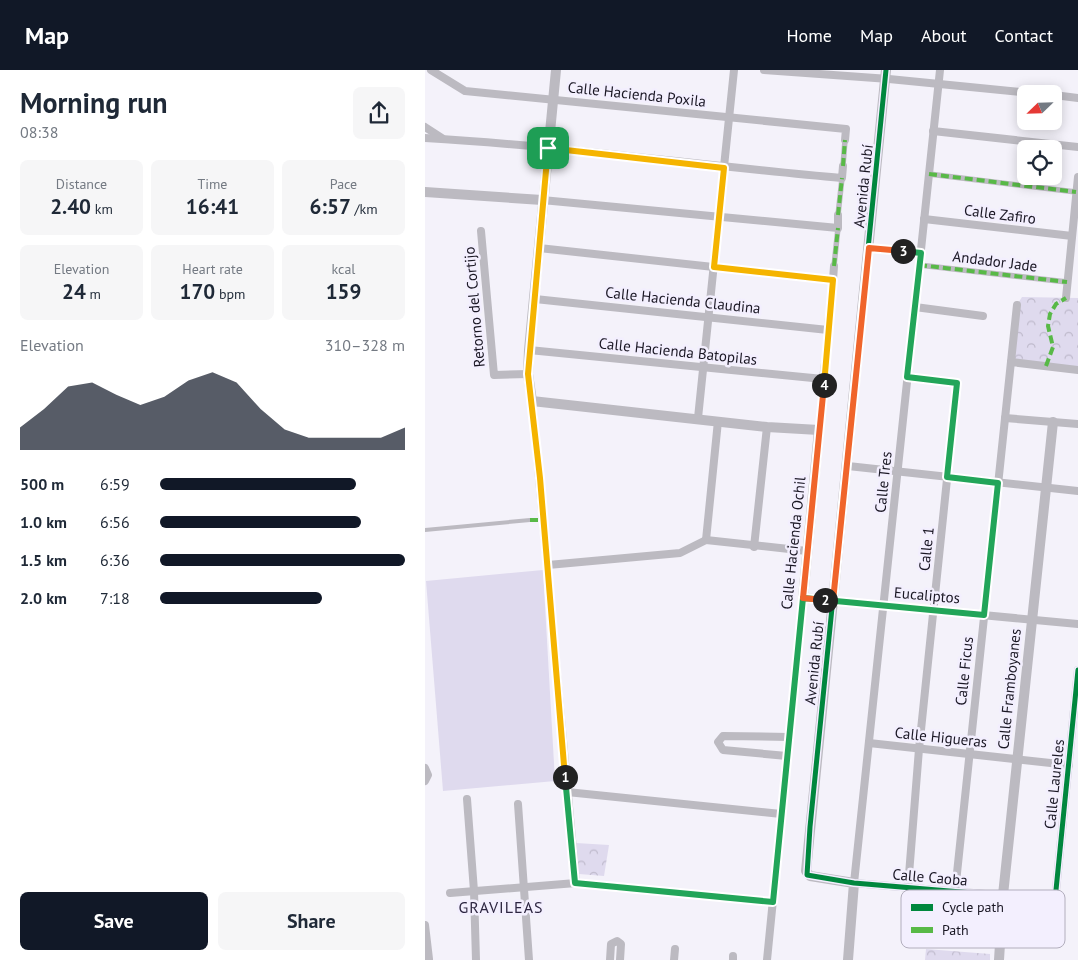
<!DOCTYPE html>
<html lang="en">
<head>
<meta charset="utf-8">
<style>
  body { margin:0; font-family:"PT Sans",sans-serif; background:#f6f6f7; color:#1f2937; height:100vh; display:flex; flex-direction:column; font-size:19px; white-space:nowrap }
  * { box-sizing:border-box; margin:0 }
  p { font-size:16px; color:#747a83 }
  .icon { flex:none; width:28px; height:28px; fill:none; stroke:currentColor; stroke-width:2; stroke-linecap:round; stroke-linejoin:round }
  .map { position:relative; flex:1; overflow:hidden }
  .sheet { display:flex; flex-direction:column; background:#fff; width:425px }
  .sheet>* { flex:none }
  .needle { width:32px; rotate:247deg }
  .tools { position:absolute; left:592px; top:15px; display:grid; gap:10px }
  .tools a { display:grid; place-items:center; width:45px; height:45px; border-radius:8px; background:#fff; box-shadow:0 2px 12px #0003; font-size:25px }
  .pin { position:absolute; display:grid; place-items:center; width:42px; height:42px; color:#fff; margin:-21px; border-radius:10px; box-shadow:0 2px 8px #0006 }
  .km { position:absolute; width:25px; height:25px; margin:-12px; border-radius:50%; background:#222; color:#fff; font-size:14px; line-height:25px; text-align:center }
  .round { display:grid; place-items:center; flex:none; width:52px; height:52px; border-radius:8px; background:#f6f6f7 }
  .head { display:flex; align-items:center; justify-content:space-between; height:85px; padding:0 20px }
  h1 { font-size:28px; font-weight:800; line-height:38px }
  .metrics { display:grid; grid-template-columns:repeat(3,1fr); gap:8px; height:85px; padding:5px 20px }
  .metrics div { display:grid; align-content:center; border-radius:8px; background:#f6f6f7; text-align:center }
  .metrics b { font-size:21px; font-weight:800 }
  .metrics small { font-size:14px; font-weight:400 }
  .metrics p { font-size:14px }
  .chart { height:140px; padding:10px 20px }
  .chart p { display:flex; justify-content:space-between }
  .chart svg { width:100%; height:90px; margin-top:5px; fill:#111827; opacity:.7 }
  .action { display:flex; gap:10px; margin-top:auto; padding:10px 20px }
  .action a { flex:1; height:58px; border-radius:8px; background:#111827; color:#fff; font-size:20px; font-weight:800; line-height:58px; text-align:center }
  .action a+a { background:#f6f6f7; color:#1f2937 }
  ul { padding:0 20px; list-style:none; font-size:16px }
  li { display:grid; grid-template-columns:80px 60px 1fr; align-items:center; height:38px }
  li i { height:12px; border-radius:6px; background:#111827 }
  header { display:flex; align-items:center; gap:30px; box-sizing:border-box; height:70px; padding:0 25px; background:#111827; color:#fff }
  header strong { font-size:24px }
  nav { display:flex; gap:28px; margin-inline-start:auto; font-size:18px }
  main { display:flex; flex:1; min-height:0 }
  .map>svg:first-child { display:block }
  .grass { fill:#dfdaee }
  .park { fill:url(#park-crowns) }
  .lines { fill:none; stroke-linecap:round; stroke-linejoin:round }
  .service { stroke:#bcbac1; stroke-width:4 }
  .pedestrian { stroke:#bcbac1; stroke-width:5.5 }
  .minor { stroke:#bcbac1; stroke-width:8 }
  .tertiary { stroke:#bcbac1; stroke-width:10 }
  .quiet { stroke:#58b947; stroke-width:4; stroke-dasharray:8 4; stroke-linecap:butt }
  .cycleway-casing { stroke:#f3effe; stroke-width:8 }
  .cycleway { stroke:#00873e; stroke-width:5 }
  .split-1-casing { stroke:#fff; stroke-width:10 }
  .split-2-casing { stroke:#fff; stroke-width:10 }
  .split-3-casing { stroke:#fff; stroke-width:10 }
  .split-4-casing { stroke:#fff; stroke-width:10 }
  .split-5-casing { stroke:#fff; stroke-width:10 }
  .split-1 { stroke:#f5b400; stroke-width:6 }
  .split-2 { stroke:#22a559; stroke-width:6 }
  .split-3 { stroke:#22a559; stroke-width:6 }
  .split-4 { stroke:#f0652b; stroke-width:6 }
  .split-5 { stroke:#f5b400; stroke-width:6 }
  .labels { text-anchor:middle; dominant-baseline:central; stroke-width:5; stroke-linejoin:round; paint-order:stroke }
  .street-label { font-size:15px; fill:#1a1724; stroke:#f3effe }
  .neighbourhood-label { font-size:16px; letter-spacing:1px; fill:#2d2641; stroke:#f3effe }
  .key { fill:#f3effe; stroke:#b2aebd; stroke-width:1 }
  .key-label { font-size:14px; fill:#1a1724 }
</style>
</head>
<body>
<header>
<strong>Map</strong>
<nav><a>Home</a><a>Map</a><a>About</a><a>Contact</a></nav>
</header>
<main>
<section class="sheet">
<div class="head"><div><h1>Morning run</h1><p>08:38</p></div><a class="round"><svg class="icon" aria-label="share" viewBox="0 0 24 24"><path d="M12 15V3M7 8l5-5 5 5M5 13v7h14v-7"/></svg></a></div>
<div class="metrics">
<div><p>Distance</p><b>2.40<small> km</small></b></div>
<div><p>Time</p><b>16:41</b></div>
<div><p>Pace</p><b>6:57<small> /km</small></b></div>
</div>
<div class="metrics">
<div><p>Elevation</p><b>24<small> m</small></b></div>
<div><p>Heart rate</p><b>170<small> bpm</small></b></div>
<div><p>kcal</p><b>159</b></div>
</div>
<div class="chart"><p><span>Elevation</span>310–328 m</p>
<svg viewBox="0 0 160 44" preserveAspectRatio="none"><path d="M0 44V33L10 24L20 13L30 11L40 17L50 22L60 18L70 10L80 6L90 11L100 24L110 34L120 38L130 38L140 38L150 38L160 33V44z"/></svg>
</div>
<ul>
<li><b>500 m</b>6:59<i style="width:80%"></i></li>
<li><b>1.0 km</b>6:56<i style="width:82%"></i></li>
<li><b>1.5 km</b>6:36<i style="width:100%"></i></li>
<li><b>2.0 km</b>7:18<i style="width:66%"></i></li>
</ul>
<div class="action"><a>Save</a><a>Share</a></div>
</section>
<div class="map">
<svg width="653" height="890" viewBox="0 0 653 890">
  <defs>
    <pattern id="park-crowns" width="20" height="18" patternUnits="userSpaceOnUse" patternTransform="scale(1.25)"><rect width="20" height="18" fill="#dfdaee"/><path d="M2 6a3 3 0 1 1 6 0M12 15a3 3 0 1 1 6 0" fill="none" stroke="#bfbacc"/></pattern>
  </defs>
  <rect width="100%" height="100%" fill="#f4f2fa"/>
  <!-- grass -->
  <polygon class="grass" points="118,500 130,711 18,721 1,511"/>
  <!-- park -->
  <g class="park">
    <polygon points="597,227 653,228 653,300 586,292 592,235"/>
    <polygon points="151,773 184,775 179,806 154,804"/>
    <polygon points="501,879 565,884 565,890 500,890"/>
  </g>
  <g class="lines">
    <!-- service -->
    <polyline class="service" points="0,460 105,450"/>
    <!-- pedestrian -->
    <g class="pedestrian">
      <polyline points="418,96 420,70"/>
      <polyline points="504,104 651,122"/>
      <polyline points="413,145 417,108"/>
      <polyline points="494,195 642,212"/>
      <polyline points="409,196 413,158"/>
      <polyline points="404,247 408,210"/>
      <polyline points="400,293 403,260"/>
      <polyline points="394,360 398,309"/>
    </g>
    <!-- minor -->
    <g class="minor">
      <polyline points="6,0 40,21 421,59 420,70"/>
      <polyline points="339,0 464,9 615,24"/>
      <polyline points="515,0 429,813 630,830 653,600"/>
      <polyline points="629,25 653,28"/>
      <polyline points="0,57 17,68"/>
      <polyline points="508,61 653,77"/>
      <path d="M0,68c139,8 278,28 417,40l1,-12"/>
      <polyline points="117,130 413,158 413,145"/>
      <polyline points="499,149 647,166"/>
      <polyline points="56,161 69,305 103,304"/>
      <polyline points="114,178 408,210 409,196"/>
      <polyline points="444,178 496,183"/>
      <polyline points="641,228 653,107"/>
      <polyline points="110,229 403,260 404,247"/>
      <polyline points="490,237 558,246"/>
      <polyline points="104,280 398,309 400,293"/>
      <polyline points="586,292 653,300"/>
      <polyline points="482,307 532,313 494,679 483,817"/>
      <polyline points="107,331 151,813"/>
      <polyline points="273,348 309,0"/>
      <polyline points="580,348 653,354"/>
      <polyline points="423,396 653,421"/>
      <polyline points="281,470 293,351"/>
      <polyline points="281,470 382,481"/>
      <polyline points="329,477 342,357"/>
      <polyline points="123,495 255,483 281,470"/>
      <polyline points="408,531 653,554"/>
      <polyline points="444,673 644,695"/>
      <polyline points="362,686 298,680 293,672 298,666 364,667"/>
      <polyline points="0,698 3,705 0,711"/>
      <polyline points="142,722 356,744"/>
      <polyline points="42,729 49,821 51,890"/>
      <polyline points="93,734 104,890"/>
      <polyline points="530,822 592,235"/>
      <polyline points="25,823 151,813 348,832"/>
      <polyline points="0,855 4,889 0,889"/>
      <polyline points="185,890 186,874 192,871 196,874 195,890"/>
      <polyline points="249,890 250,879"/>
      <polyline points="308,890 308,886"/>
      <polyline points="342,890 378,528"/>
    </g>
    <!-- tertiary -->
    <g class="tertiary">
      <polyline points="131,0 104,280 103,304 107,331 342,357 394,360 378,528 408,531"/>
      <polyline points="0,122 117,130"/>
      <polyline points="423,890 429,813 385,806 381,801 461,0"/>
      <polyline points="574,890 578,825 628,352"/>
    </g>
    <!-- quiet -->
    <g class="quiet">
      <polyline points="418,96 420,70"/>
      <polyline points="504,104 651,122"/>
      <polyline points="413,145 417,108"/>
      <polyline points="494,195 642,212"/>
      <polyline points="409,196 413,158"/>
      <polyline points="404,247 408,210"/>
      <polyline points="400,293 403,260"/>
      <polyline points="621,296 628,277 623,256 625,244 631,234 641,228"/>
      <polyline points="394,360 398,309"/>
      <polyline points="105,450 119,450"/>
    </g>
    <!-- cycleway casing -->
    <g class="cycleway-casing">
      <polyline id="cycleway" points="461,0 385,757 382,805 429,813 630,830 653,600"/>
    </g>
    <!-- cycleway -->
    <use href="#cycleway" class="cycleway"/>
  </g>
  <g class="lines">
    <!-- split-1 casing -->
    <g class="split-1-casing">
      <polyline id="split-1" points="123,78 103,304 115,408 140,707"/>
    </g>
    <!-- split-2 casing -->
    <g class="split-2-casing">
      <polyline id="split-2" points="140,707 150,813 348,832 378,528 400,530"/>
    </g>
    <!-- split-3 casing -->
    <g class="split-3-casing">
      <polyline id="split-3" points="400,530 559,545 573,413 522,407 532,313 482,307 496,183 478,181"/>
    </g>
    <!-- split-4 casing -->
    <g class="split-4-casing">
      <polyline id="split-4" points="399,315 378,528 408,531 444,178 478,181"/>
    </g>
    <!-- split-5 casing -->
    <g class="split-5-casing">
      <polyline id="split-5" points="123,78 299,98 289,197 408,210 399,315"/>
    </g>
    <!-- split-1 -->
    <use href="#split-1" class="split-1"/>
    <!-- split-2 -->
    <use href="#split-2" class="split-2"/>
    <!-- split-3 -->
    <use href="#split-3" class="split-3"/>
    <!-- split-4 -->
    <use href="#split-4" class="split-4"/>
    <!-- split-5 -->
    <use href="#split-5" class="split-5"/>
  </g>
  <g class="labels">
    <!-- street labels -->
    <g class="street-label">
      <text transform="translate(212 24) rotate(6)">Calle Hacienda Poxila</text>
      <text transform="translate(438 116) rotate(-84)">Avenida Rubí</text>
      <text transform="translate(575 144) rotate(7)">Calle Zafiro</text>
      <text transform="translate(570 191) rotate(7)">Andador Jade</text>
      <text transform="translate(258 230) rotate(6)">Calle Hacienda Claudina</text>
      <text transform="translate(49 237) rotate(-95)">Retorno del Cortijo</text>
      <text transform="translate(253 281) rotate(6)">Calle Hacienda Batopilas</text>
      <text transform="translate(458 412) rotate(-84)">Calle Tres</text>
      <text transform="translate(368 473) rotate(-84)">Calle Hacienda Ochil</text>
      <text transform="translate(501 479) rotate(-84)">Calle 1</text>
      <text transform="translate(502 525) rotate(5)">Eucaliptos</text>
      <text transform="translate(389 593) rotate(-84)">Avenida Rubí</text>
      <text transform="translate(539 601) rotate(-84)">Calle Ficus</text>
      <text transform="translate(584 619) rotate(-84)">Calle Framboyanes</text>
      <text transform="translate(516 667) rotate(6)">Calle Higueras</text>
      <text transform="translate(629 714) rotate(-84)">Calle Laureles</text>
      <text transform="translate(505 807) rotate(5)">Calle Caoba</text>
    </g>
    <!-- neighbourhood labels -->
    <g class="neighbourhood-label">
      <text x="76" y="837">GRAVILEAS</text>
    </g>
  </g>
  <!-- legend -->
  <rect x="476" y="820" width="164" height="58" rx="8" class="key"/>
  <rect x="486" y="834" width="22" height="7" fill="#00873e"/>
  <rect x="486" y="857" width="22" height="6" fill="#58b947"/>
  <g class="key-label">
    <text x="517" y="842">Cycle path</text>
    <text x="517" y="865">Path</text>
  </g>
</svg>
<div class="tools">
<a><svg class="needle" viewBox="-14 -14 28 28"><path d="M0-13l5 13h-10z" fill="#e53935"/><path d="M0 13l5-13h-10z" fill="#747a83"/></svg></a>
<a><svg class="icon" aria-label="locate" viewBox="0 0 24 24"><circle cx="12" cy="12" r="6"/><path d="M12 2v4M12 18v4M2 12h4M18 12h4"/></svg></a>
</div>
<div class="pin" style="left:123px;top:78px;background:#1e9e55"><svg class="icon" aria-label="arrive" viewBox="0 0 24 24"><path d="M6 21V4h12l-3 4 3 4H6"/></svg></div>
<b class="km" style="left:140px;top:707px">1</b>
<b class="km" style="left:400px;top:530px">2</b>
<b class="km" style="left:478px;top:181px">3</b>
<b class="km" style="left:399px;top:315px">4</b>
</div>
</main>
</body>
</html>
